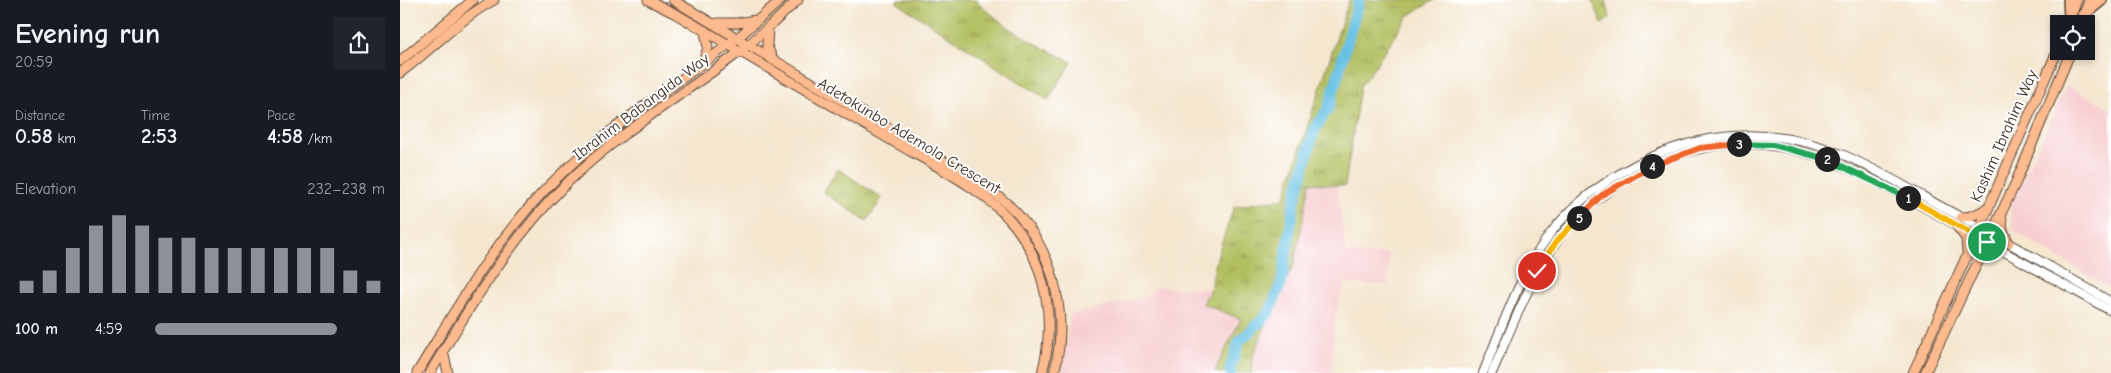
<!DOCTYPE html>
<html lang="en">
<head>
<meta charset="utf-8">
<style>
  body { margin:0; font-family:"Comic Neue",sans-serif; background:#20242c; color:#f1f3f6; height:100vh; display:flex; flex-direction:column; font-size:19px; white-space:nowrap }
  * { box-sizing:border-box; margin:0 }
  p { font-size:16px; color:#9ea1a6 }
  .icon { flex:none; width:28px; height:28px; fill:none; stroke:currentColor; stroke-width:2; stroke-linecap:round; stroke-linejoin:round }
  .map { position:relative; flex:1; overflow:hidden }
  .side { display:flex; flex-direction:column; background:#171b24; width:400px }
  .side>* { flex:none }
  .buttons { position:absolute; left:1650px; top:15px; display:grid; gap:10px }
  .buttons a { display:grid; place-items:center; width:45px; height:45px; border-radius:0px; background:#171b24; box-shadow:0 2px 8px #0003; font-size:25px }
  .pin { position:absolute; display:grid; place-items:center; width:42px; height:42px; color:#fff; margin:-21px; border:2px solid #fff; border-radius:50%; box-shadow:0 1px 5px #0007 }
  .km { position:absolute; width:25px; height:25px; margin:-12px; border-radius:50%; background:#222; color:#fff; font-size:14px; line-height:25px; text-align:center }
  .round { display:grid; place-items:center; flex:none; width:52px; height:52px; border-radius:0px; background:#20242c }
  .headline { display:flex; align-items:center; justify-content:space-between; height:85px; padding:0 15px }
  h1 { font-size:28px; font-weight:700; line-height:38px }
  .figures { display:grid; grid-template-columns:repeat(3,1fr); gap:8px; height:85px; padding:5px 15px }
  .figures div { display:grid; align-content:center }
  .figures b { font-size:21px; font-weight:700 }
  .figures small { font-size:14px; font-weight:400 }
  .figures p { font-size:14px }
  .chart { height:140px; padding:10px 15px }
  .chart p { display:flex; justify-content:space-between }
  .chart svg { width:100%; height:90px; margin-top:5px; stroke:#8c9099; stroke-width:6 }
  ul { padding:0 15px; list-style:none; font-size:16px }
  li { display:grid; grid-template-columns:80px 60px 1fr; align-items:center; height:38px }
  li i { height:12px; border-radius:6px; background:#8c9099 }
  main { display:flex; flex:1; min-height:0 }
  .map>svg:first-child { display:block }
  .built { fill:#f7cfd1 }
  .grass { fill:url(#grass-tufts); stroke:#767440 }
  .lines { fill:none; stroke-linecap:round; stroke-linejoin:round }
  .river { stroke:#66c1e4; stroke-width:11 }
  .minor-casing { stroke:#574639; stroke-width:10 }
  .major-casing { stroke:#574639; stroke-width:11 }
  .highway-casing { stroke:#574639; stroke-width:14 }
  .minor { stroke:#fff; stroke-width:8 }
  .major { stroke:#fcba8e; stroke-width:9 }
  .highway { stroke:#fcba8e; stroke-width:11 }
  .split-1-casing { stroke:#fff; stroke-width:10 }
  .split-2-casing { stroke:#fff; stroke-width:10 }
  .split-3-casing { stroke:#fff; stroke-width:10 }
  .split-4-casing { stroke:#fff; stroke-width:10 }
  .split-5-casing { stroke:#fff; stroke-width:10 }
  .split-6-casing { stroke:#fff; stroke-width:10 }
  .split-1 { stroke:#f5b400; stroke-width:6 }
  .split-2 { stroke:#22a559; stroke-width:6 }
  .split-3 { stroke:#22a559; stroke-width:6 }
  .split-4 { stroke:#f0652b; stroke-width:6 }
  .split-5 { stroke:#f0652b; stroke-width:6 }
  .split-6 { stroke:#f5b400; stroke-width:6 }
  .labels { text-anchor:middle; dominant-baseline:central; stroke-width:4; stroke-linejoin:round; paint-order:stroke }
  .street-label { font-size:16px; fill:#3b2a1e; stroke:#fff }
</style>
</head>
<body>
<main>
<section class="side">
<div class="headline"><div><h1>Evening run</h1><p>20:59</p></div><a class="round"><svg class="icon" aria-label="share" viewBox="0 0 24 24"><path d="M12 15V3M7 8l5-5 5 5M5 13v7h14v-7"/></svg></a></div>
<div class="figures">
<div><p>Distance</p><b>0.58<small> km</small></b></div>
<div><p>Time</p><b>2:53</b></div>
<div><p>Pace</p><b>4:58<small> /km</small></b></div>
</div>
<div class="chart"><p><span>Elevation</span>232–238 m</p>
<svg viewBox="0 0 160 44" preserveAspectRatio="none"><path d="M5 44V38M15 44V33M25 44V22M35 44V11M45 44V6M55 44V11M65 44V17M75 44V17M85 44V22M95 44V22M105 44V22M115 44V22M125 44V22M135 44V22M145 44V33M155 44V38"/></svg>
</div>
<ul>
<li><b>100 m</b>4:59<i style="width:79%"></i></li>
</ul>
</section>
<div class="map">
<svg width="1711" height="373" viewBox="0 0 1711 373">
  <defs>
    <pattern id="grass-tufts" width="24" height="20" patternUnits="userSpaceOnUse" patternTransform="scale(1.25)"><rect width="24" height="20" fill="#b2bf61"/><path d="M3 7l-1-3M5 7V3M7 7l1-3M15 17l-1-3M17 17v-4M19 17l1-3" fill="none" stroke="#929b4f"/></pattern>
  </defs>
  <rect width="100%" height="100%" fill="#fff"/>
  <filter id="ink" filterUnits="userSpaceOnUse"><feTurbulence type="fractalNoise" baseFrequency=".02" numOctaves="2"/><feDisplacementMap in="SourceGraphic" scale="10" xChannelSelector="R" yChannelSelector="G"/><feConvolveMatrix kernelMatrix="1 2 1 2 8 2 1 2 1" color-interpolation-filters="sRGB"/></filter>
  <filter id="wash" filterUnits="userSpaceOnUse"><feTurbulence type="fractalNoise" baseFrequency=".0096" numOctaves="4" result="noise"/><feDisplacementMap in="SourceGraphic" scale="20" xChannelSelector="R" yChannelSelector="G"/><feGaussianBlur stdDeviation="1.12" result="paint"/><feColorMatrix in="noise" values="0 0 0 0 0 0 0 0 0 0 0 0 0 0 0 0 0 1.4 0 .05"/><feComposite in="paint" operator="in"/></filter>
  <g filter="url(#wash)">
    <rect width="100%" height="100%" fill="#f4e6cf"/>
    <!-- built -->
    <g class="built">
      <polygon points="1667,85 1711,109 1711,289 1613,230 1610,207"/>
      <polygon points="910,183 937,184 946,253 989,254 988,285 945,284 935,315 931,373 852,373 852,359 864,328 894,264"/>
      <polygon points="755,287 810,289 804,304 841,319 816,370 817,373 661,373 664,361 670,315 750,295"/>
    </g>
    <!-- grass -->
    <g class="grass">
      <path d="M498,0h78c27,28 61,45 96,62l-24,38 -152,-98z"/>
      <polygon points="949,0 1034,0 1008,16 971,72 960,86 945,186 910,183 894,264 864,328 852,359 852,373 817,373 815,370 841,319 803,304 810,289 818,254 834,207 884,198"/>
      <polygon points="1192,0 1206,0 1210,18 1202,24"/>
      <polygon points="438,169 482,198 467,221 423,192"/>
    </g>
    <g class="lines">
      <!-- river -->
      <polyline class="river" points="831,373 830,369 839,342 869,313 882,281 894,204 914,131 929,107 959,0"/>
    </g>
  </g>
  <g filter="url(#ink)">
    <g class="lines">
      <!-- minor casing -->
      <g class="minor-casing">
        <g id="minor">
          <path d="M1083,373c19,-46 36,-98 67,-139 21,-28 53,-52 85,-69 66,-36 140,-39 209,-10 34,15 66,34 98,52 57,30 113,62 169,95"/>
          <path d="M1092,373c19,-44 36,-89 63,-129 20,-29 51,-54 81,-70 123,-68 215,-7 322,52 51,29 102,56 153,85"/>
        </g>
      </g>
      <!-- major casing -->
      <g class="major-casing">
        <g id="major">
          <path d="M248,0l28,14c71,42 143,84 215,126 39,23 96,50 124,86 32,41 41,97 27,147"/>
          <path d="M273,0l301,179c17,11 34,23 47,39 36,42 47,103 33,155"/>
          <polyline points="317,23 337,23 356,20"/>
          <polyline points="1668,24 1677,0"/>
          <polyline points="1681,24 1689,0"/>
          <polyline points="368,27 367,46 373,60"/>
          <polyline points="0,61 73,0"/>
          <polyline points="303,62 308,48 305,31"/>
          <path d="M0,73c32,-24 59,-54 94,-73"/>
          <polyline points="1601,213 1603,231 1609,243"/>
          <path d="M1561,217c11,0 19,-3 28,-11"/>
          <polyline points="1555,224 1566,238 1567,252"/>
          <polyline points="1579,260 1591,252 1602,250"/>
          <polyline points="43,351 48,373"/>
          <path d="M17,373c42,-69 82,-140 141,-196 52,-51 114,-89 171,-133 18,-13 34,-29 52,-44"/>
          <path d="M30,373c40,-67 81,-135 137,-190 51,-50 114,-87 171,-130 21,-16 40,-35 60,-53"/>
          <polyline points="1513,373 1580,227 1659,47"/>
          <polyline points="1525,373 1616,182 1671,51"/>
        </g>
      </g>
      <!-- highway casing -->
      <g class="highway-casing">
        <g id="highway">
          <polyline points="1669,0 1670,18"/>
          <polyline points="1684,14 1701,0"/>
        </g>
      </g>
      <!-- minor -->
      <use href="#minor" class="minor"/>
      <!-- major -->
      <use href="#major" class="major"/>
      <!-- highway -->
      <use href="#highway" class="highway"/>
    </g>
  </g>
  <g class="lines" filter="url(#ink)">
    <!-- split-1 casing -->
    <g class="split-1-casing">
      <polyline id="split-1" points="1508,198 1587,242"/>
    </g>
    <!-- split-2 casing -->
    <g class="split-2-casing">
      <polyline id="split-2" points="1427,159 1508,198"/>
    </g>
    <!-- split-3 casing -->
    <g class="split-3-casing">
      <polyline id="split-3" points="1339,144 1373,145 1427,159"/>
    </g>
    <!-- split-4 casing -->
    <g class="split-4-casing">
      <polyline id="split-4" points="1252,166 1300,148 1339,144"/>
    </g>
    <!-- split-5 casing -->
    <g class="split-5-casing">
      <polyline id="split-5" points="1179,218 1202,195 1252,166"/>
    </g>
    <!-- split-6 casing -->
    <g class="split-6-casing">
      <polyline id="split-6" points="1137,271 1156,242 1179,218"/>
    </g>
    <!-- split-1 -->
    <use href="#split-1" class="split-1"/>
    <!-- split-2 -->
    <use href="#split-2" class="split-2"/>
    <!-- split-3 -->
    <use href="#split-3" class="split-3"/>
    <!-- split-4 -->
    <use href="#split-4" class="split-4"/>
    <!-- split-5 -->
    <use href="#split-5" class="split-5"/>
    <!-- split-6 -->
    <use href="#split-6" class="split-6"/>
  </g>
  <g class="labels">
    <!-- street labels -->
    <g class="street-label">
      <text transform="translate(241 107) rotate(-37)">Ibrahim Babangida Way</text>
      <text transform="translate(509 136) rotate(31)">Adetokunbo Ademola Crescent</text>
      <text transform="translate(1604 136) rotate(-66)">Kashim Ibrahim Way</text>
    </g>
  </g>
</svg>
<div class="buttons">
<a><svg class="icon" aria-label="locate" viewBox="0 0 24 24"><circle cx="12" cy="12" r="6"/><path d="M12 2v4M12 18v4M2 12h4M18 12h4"/></svg></a>
</div>
<div class="pin" style="left:1587px;top:242px;background:#1e9e55"><svg class="icon" aria-label="arrive" viewBox="0 0 24 24"><path d="M6 21V4h12l-3 4 3 4H6"/></svg></div>
<div class="pin" style="left:1137px;top:271px;background:#d93025"><svg class="icon" aria-label="check" viewBox="0 0 24 24"><path d="M5 12l5 5 9-10"/></svg></div>
<b class="km" style="left:1508px;top:198px">1</b>
<b class="km" style="left:1427px;top:159px">2</b>
<b class="km" style="left:1339px;top:144px">3</b>
<b class="km" style="left:1252px;top:166px">4</b>
<b class="km" style="left:1179px;top:218px">5</b>
</div>
</main>
</body>
</html>
